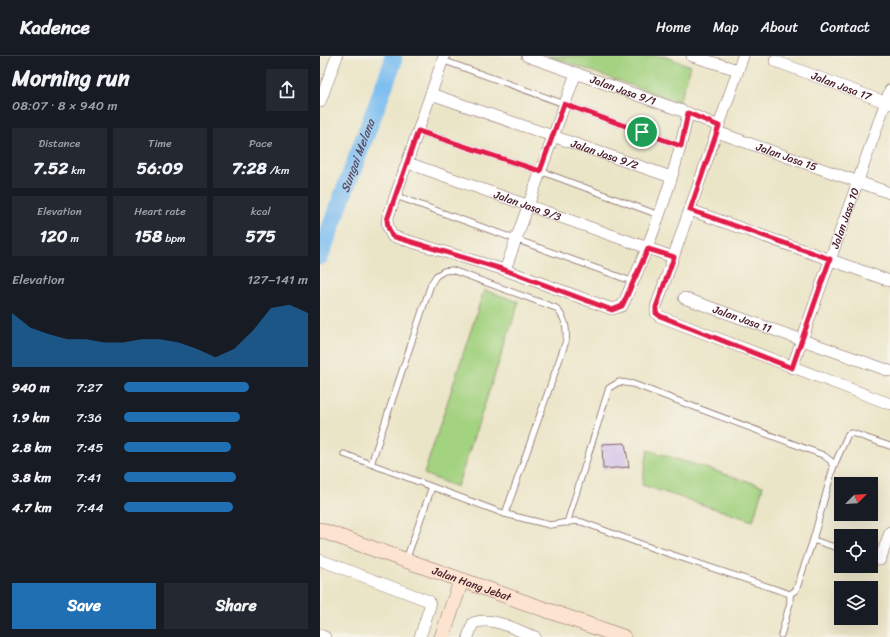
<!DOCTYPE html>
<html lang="en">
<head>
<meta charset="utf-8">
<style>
  body { margin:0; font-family:Sriracha,sans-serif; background:#242831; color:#f1f3f6; height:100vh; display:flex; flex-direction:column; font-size:15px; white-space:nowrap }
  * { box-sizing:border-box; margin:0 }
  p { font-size:13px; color:#9ea1a6 }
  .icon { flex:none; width:22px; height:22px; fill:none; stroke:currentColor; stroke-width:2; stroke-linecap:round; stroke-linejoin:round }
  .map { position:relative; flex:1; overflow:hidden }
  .drawer { display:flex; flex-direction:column; background:#171b24; width:320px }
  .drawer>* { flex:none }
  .needle { width:26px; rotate:66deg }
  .controls { position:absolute; left:514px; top:421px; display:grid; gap:8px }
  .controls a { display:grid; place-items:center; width:44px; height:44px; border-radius:0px; background:#171b24; box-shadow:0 4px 16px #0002; font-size:20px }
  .pin { position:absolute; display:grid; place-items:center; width:34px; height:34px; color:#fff; margin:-17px; border:2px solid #fff; border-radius:50%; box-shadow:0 1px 4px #0007 }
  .round { display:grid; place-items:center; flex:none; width:42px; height:42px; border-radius:0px; background:#242831 }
  .head { display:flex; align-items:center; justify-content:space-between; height:68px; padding:0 12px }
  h1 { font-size:22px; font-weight:800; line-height:30px }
  .metrics { display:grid; grid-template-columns:repeat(3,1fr); gap:6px; height:68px; padding:4px 12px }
  .metrics div { display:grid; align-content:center; border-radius:0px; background:#242831; text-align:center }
  .metrics b { font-size:17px; font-weight:800 }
  .metrics small { font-size:11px; font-weight:400 }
  .metrics p { font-size:11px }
  .chart { height:112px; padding:8px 12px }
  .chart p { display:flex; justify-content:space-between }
  .chart svg { width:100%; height:72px; margin-top:4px; fill:#1f6fb2; opacity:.7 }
  .cta { display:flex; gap:8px; margin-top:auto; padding:8px 12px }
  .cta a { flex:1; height:46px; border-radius:0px; background:#1f6fb2; color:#fff; font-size:16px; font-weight:800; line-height:46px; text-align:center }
  .cta a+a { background:#242831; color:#f1f3f6 }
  ul { padding:0 12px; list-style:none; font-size:13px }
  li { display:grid; grid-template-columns:64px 48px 1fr; align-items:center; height:30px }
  li i { height:10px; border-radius:5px; background:#1f6fb2 }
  header { display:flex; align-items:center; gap:24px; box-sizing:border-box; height:56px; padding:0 20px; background:#171b24; border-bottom:1px solid #363941 }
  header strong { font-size:19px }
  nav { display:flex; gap:22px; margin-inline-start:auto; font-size:14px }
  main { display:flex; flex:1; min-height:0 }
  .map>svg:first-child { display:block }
  .green { fill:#a3d280; stroke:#767856 }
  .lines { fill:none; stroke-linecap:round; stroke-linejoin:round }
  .river { stroke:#7cbdf1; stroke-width:18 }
  .building { fill:#c6b2eb }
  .lane-casing { stroke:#826462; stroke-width:7 }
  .street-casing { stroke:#826462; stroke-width:12 }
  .secondary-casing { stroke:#826462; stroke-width:16 }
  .lane { stroke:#fff; stroke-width:5.5 }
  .street { stroke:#fff; stroke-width:11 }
  .secondary { stroke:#fde4d1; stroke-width:15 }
  .route-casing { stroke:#fff; stroke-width:8 }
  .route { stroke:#e11d48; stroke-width:5 }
  .labels { text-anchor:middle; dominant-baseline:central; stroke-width:4; stroke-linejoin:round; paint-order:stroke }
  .street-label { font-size:11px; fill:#4a1f2b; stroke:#f7f3e8 }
  .water-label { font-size:12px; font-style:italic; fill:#594e66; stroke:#f7f3e8 }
</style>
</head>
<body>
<header>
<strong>Kadence</strong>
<nav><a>Home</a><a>Map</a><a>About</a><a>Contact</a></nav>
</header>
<main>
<section class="drawer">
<div class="head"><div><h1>Morning run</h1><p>08:07 · 8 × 940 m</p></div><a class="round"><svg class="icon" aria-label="share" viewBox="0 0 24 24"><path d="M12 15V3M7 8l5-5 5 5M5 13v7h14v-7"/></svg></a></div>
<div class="metrics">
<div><p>Distance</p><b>7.52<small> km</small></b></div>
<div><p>Time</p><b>56:09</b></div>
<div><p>Pace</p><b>7:28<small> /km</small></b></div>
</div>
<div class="metrics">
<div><p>Elevation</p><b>120<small> m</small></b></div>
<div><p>Heart rate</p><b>158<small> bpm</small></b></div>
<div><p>kcal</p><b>575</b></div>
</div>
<div class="chart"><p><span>Elevation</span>127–141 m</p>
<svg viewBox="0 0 160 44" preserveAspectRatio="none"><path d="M0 44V11L10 20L20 24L30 27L40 27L50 29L60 29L70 27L80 27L90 29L100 33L110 38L120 33L130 22L140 8L150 6L160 11V44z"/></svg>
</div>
<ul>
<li><b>940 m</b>7:27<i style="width:68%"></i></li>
<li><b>1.9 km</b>7:36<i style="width:63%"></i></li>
<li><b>2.8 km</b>7:45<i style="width:58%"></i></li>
<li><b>3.8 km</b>7:41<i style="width:61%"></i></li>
<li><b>4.7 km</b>7:44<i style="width:59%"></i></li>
</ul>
<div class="cta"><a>Save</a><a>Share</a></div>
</section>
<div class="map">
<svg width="570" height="581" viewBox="0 0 570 581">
  <rect width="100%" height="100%" fill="#f7f3e8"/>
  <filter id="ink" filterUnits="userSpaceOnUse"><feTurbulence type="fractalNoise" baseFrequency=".025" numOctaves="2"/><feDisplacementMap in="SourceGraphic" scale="8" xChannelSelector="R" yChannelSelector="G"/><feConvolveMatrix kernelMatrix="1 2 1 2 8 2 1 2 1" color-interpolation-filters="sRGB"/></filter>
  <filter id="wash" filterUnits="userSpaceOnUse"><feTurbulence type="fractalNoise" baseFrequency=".012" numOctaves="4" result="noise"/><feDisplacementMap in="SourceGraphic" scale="16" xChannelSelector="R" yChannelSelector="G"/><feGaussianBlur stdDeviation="0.9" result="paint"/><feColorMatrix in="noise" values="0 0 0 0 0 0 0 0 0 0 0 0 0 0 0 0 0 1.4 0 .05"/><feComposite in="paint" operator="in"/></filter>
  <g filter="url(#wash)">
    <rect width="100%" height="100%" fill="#ebe5c8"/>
    <!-- green -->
    <g class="green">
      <polygon points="228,0 343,0 371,10 359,46"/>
      <polygon points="164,234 199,246 137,431 104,418"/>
      <polygon points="328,394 443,430 433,465 322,429"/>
    </g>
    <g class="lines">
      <!-- river -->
      <path class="river" id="s1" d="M0,200l73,-194v-6"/>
    </g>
    <g id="blocks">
      <!-- building -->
      <polygon class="building" points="305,387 309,411 283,413 282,388"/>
    </g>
  </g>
  <g filter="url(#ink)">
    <use href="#blocks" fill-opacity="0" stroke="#826462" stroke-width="1"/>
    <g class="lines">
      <!-- lane casing -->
      <g class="lane-casing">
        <g id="lane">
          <polyline points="122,4 361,90"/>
          <polyline points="98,75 220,115 339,159"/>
          <polyline points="76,140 314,226"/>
          <polyline points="24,398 185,458 230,469 255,465 262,466 329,491 470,538 476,534 493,484 513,412 528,378 532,377 570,390"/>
          <path d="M51,408l60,-180 5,-8 8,-5 8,-1 104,38c10,11 11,19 10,33l-61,173"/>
          <polyline points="247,467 289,332 299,326 313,328 503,399 511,405 513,412"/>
          <polyline points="493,484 521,493"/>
          <polyline points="551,503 560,504"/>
          <polyline points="86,504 112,431"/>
          <polyline points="461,579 470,547 470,538"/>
        </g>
      </g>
      <!-- street casing -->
      <g class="street-casing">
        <g id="street">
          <path d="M124,0l-57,164 1,7 4,9 113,34 107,39 10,-3 3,-6c27,-60 50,-123 63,-187"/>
          <path id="s2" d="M207,0l161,57 31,13"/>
          <polyline points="372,0 418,14"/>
          <polyline points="423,0 336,251 336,257 339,260 570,348"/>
          <path id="s3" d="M455,5l115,43"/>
          <path id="s4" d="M111,38l240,83"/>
          <polyline points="0,46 17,0"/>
          <path id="s5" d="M397,76l173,61"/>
          <path id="s6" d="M88,107l265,94"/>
          <polyline points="370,154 570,225"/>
          <polyline points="185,214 256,17"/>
          <path id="s7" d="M364,242l206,73"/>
          <path id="s8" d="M472,312l98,-278"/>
          <polyline points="0,504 109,545 110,550 100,581"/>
          <polyline points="560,504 570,476"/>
          <polyline points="0,579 5,581"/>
          <path d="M148,581l5,-14c21,-7 43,7 62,14"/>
        </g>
      </g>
      <!-- secondary casing -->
      <g class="secondary-casing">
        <g id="secondary">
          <path id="s9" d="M0,474l303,107"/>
          <polyline points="122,581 141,525"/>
        </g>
      </g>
      <!-- lane -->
      <use href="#lane" class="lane"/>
      <!-- street -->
      <use href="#street" class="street"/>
      <!-- secondary -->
      <use href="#secondary" class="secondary"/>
    </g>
  </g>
  <g class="lines" filter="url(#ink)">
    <!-- route casing -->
    <g class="route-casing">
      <polygon id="route" points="244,48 361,90 368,57 399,70 370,154 510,203 472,312 340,260 336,257 336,251 354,201 328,193 305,244 302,250 292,254 185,214 72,180 68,171 67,164 98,75 220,115"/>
    </g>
    <!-- route -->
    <use href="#route" class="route"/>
  </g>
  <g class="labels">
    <!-- street labels -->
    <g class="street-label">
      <text stroke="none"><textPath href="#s3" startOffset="71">Jalan Jasa 17</textPath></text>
      <text stroke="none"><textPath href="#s2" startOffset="102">Jalan Jasa 9/1</textPath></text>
      <text stroke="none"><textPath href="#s4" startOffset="184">Jalan Jasa 9/2</textPath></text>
      <text stroke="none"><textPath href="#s5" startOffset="74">Jalan Jasa 15</textPath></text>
      <text stroke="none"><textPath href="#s6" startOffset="127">Jalan Jasa 9/3</textPath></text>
      <text stroke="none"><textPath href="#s8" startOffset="159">Jalan Jasa 10</textPath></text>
      <text stroke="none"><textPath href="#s7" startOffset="62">Jalan Jasa 11</textPath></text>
      <text stroke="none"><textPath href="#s9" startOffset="161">Jalan Hang Jebat</textPath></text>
    </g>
    <!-- water labels -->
    <g class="water-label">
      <text stroke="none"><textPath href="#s1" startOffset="107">Sungai Melana</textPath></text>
    </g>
  </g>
</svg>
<div class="controls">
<a><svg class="needle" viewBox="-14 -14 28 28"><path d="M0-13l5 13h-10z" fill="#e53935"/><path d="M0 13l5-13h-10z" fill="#9ea1a6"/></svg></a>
<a><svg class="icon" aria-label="locate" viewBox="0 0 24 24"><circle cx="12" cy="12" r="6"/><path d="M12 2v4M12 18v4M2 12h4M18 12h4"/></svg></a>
<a><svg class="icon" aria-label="layers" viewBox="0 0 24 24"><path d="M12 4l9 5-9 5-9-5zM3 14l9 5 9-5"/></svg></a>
</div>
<div class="pin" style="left:322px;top:76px;background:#1e9e55"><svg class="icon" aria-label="arrive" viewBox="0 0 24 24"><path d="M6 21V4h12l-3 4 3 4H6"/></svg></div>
</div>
</main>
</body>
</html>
